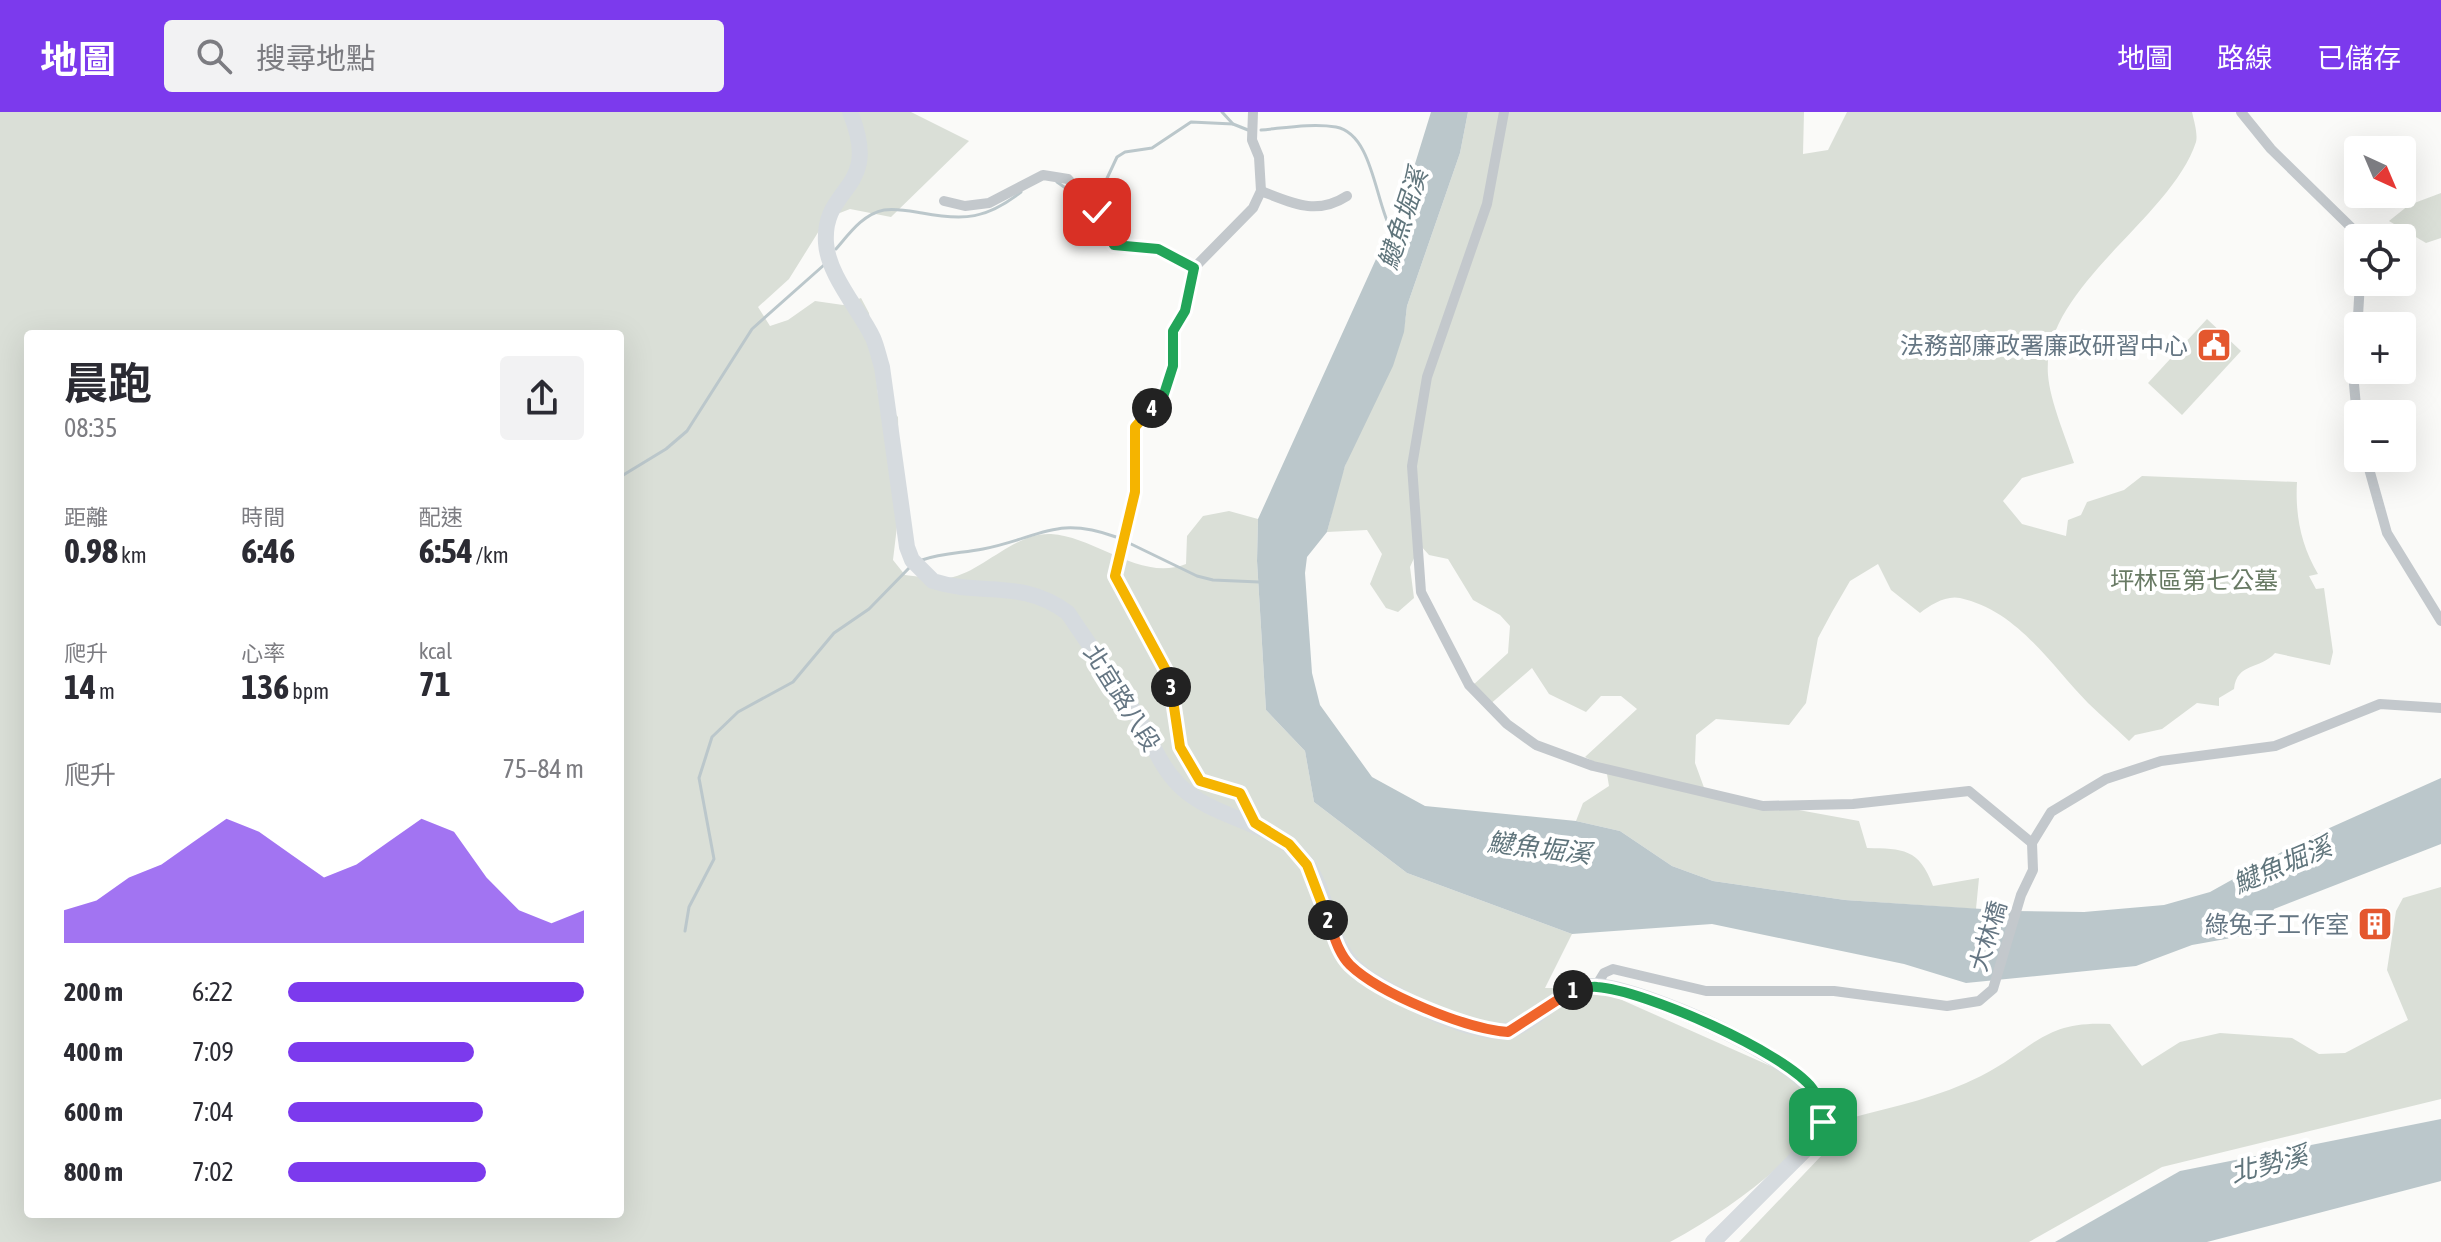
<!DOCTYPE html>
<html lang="zh-TW">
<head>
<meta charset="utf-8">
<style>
  body { margin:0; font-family:"Asap Condensed","Noto Sans TC",sans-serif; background:#f2f2f3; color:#2b2b33; height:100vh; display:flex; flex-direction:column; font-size:30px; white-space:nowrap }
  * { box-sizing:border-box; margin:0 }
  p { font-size:26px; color:#7c7c81 }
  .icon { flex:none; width:44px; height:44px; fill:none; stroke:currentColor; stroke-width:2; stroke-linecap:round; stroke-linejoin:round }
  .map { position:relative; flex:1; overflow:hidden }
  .panel { position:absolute; left:24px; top:218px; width:600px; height:888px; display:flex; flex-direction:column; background:#fff; border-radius:8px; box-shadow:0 8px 32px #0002 }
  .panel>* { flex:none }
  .needle { width:52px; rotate:136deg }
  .tools { position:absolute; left:2344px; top:24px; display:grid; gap:16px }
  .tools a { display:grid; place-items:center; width:72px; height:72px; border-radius:8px; background:#fff; box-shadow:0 8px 32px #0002; font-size:40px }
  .pin { position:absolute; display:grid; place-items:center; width:68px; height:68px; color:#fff; margin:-34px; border-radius:16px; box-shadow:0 4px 12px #0006 }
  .km { position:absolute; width:40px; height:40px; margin:-20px; border-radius:50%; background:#222; color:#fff; font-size:22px; line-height:40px; text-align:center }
  .round { display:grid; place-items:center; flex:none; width:84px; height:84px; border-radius:8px; background:#f2f2f3 }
  .headline { display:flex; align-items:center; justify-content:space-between; height:136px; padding:0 40px }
  h1 { font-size:44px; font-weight:700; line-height:60px }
  .figures { display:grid; grid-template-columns:repeat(3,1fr); gap:12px; height:136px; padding:8px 40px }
  .figures div { display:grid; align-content:center }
  .figures b { font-size:34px; font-weight:700 }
  .figures small { font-size:22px; font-weight:400 }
  .figures p { font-size:22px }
  .chart { height:224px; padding:16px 40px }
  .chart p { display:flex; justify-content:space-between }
  .chart svg { width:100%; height:144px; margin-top:8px; fill:#7c3aed; opacity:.7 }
  ul { padding:0 40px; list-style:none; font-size:26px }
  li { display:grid; grid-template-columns:128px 96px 1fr; align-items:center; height:60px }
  li i { height:20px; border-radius:10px; background:#7c3aed }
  header { display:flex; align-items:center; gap:48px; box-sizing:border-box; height:112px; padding:0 40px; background:#7c3aed; color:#fff }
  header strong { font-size:38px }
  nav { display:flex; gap:44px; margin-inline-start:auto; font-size:28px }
  .search { width:560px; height:72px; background:#f2f2f3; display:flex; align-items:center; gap:20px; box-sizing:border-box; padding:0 28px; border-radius:8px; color:#7c7c81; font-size:30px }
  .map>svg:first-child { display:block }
  .green { fill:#dadfd7; fill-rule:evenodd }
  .water { fill:#bbc7cb }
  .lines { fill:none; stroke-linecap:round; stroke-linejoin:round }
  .stream { stroke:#bbc7cb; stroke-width:3 }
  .street { stroke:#c3c8cc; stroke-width:10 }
  .primary { stroke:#d6dbdf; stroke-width:16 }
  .split-1-casing { stroke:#fff; stroke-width:16 }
  .split-2-casing { stroke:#fff; stroke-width:16 }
  .split-3-casing { stroke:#fff; stroke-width:16 }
  .split-4-casing { stroke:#fff; stroke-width:16 }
  .split-5-casing { stroke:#fff; stroke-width:16 }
  .split-1 { stroke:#22a559; stroke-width:10 }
  .split-2 { stroke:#f0652b; stroke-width:10 }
  .split-3 { stroke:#f5b400; stroke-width:10 }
  .split-4 { stroke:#f5b400; stroke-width:10 }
  .split-5 { stroke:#22a559; stroke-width:10 }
  .labels { text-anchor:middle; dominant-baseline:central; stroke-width:8; stroke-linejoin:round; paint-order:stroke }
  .poi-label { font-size:24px; fill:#657683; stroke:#fff; text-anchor:end }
  .park-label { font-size:24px; fill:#687a64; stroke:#fff }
  .street-label { font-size:24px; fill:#657683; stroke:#fff }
  .water-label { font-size:26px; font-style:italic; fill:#60757c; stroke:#fff }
</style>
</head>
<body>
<header>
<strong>地圖</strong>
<div class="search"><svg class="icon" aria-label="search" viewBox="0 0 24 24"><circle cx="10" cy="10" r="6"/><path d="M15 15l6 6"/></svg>搜尋地點</div>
<nav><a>地圖</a><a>路線</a><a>已儲存</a></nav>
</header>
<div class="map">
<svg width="2441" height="1130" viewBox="0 0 2441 1130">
  <rect width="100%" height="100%" fill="#fafaf8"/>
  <!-- green -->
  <g class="green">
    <path d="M0,0h911l58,29 -78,76 -41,-8 -23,9 -38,61 -31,28 12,19 18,-6 27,-19 28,4 18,-7 8,15 9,81 20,23 2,84 -7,59 12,15c13,1 31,6 44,3 34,-6 65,-46 102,-44 46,3 89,48 135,30l1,-28 16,-20 26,-5 29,8 -1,42 9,149 39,41 9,51 93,71 165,61 -27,54h50l207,92 18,20v26c-44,48 -93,85 -150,116h-1670zM28,222h592v880h-592z"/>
    <path d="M1468,0h336l-1,42 25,-4 19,-38h345c2,9 6,22 4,30 -25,77 -155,146 -148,233 2,26 18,63 26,88l-52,15 -19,23 19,23 44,12 2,-16 13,-5 6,-13 37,-12 18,-14 155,6c-2,33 4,63 21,92l-9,2 7,13 8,-1 9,64 -3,13 -55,-12c-15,17 -38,9 -41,36l-15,9v8l-22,-3 -35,26 -27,6 -6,6c-13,-13 -28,-25 -41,-38 -38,-39 -70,-92 -128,-105 -14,-3 -30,7 -40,15l-29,-23 -13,-26 -28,17 -18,31 -14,26 -12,65 -17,22 -73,-6 -20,16 -1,28 11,30 153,28 8,27c36,1 52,0 66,38l46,-8 -3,31 -131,-9 -132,-19 -41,-15 -52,-35 -44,-10 7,-18 26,-17 -3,-18 -21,-11 52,-48 -16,-13h-20l-15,16 -37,-18 -17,-26 -44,38 -16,-20 36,-33 2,-27 -10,-11 -27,-15 -25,-41 -19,-4 -9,-10 -10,22 4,31 -16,14 -12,-4 -16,-24 12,-30 -15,-24 -40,2c6,-22 10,-45 18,-66 20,-56 57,-99 62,-160l53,-153z"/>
    <polygon points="2441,81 2441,126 2426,131 2389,109 2409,93"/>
    <polygon points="2207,207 2241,239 2182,303 2148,271"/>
    <path d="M2441,775v212l-279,68 -133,75h-290l104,-109 8,-15c45,-12 89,-21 130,-42 53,-27 62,-56 129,-52l32,42 38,-24 40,-9 72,5 27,16 26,-1 63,-33 -21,-50 9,-59 7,-13z"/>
  </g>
  <!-- water -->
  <g class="water">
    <polygon points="1431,0 1468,0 1460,41 1407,194 1404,220 1393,254 1345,354 1327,420 1307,445 1305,461 1312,561 1320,593 1372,665 1425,694 1576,709 1620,719 1672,754 1713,769 1845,788 2013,799 2084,800 2164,793 2210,780 2305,727 2441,666 2441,732 2274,797 2265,820 2192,833 2136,854 1966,871 1904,852 1712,812 1572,822 1407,761 1314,690 1305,639 1266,598 1257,449 1258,407 1406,81"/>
    <polygon points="2441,1007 2441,1069 2207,1130 2055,1130 2180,1059"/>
  </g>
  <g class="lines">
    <!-- stream -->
    <g class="stream">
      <polyline points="1222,0 1233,12 1248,18"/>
      <path d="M1261,18c23,-2 51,-7 75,-3 37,7 39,75 56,105"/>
      <polyline points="1057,70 1077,84"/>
      <polyline points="1093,84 1102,77 1117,45 1125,40 1152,36 1191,10 1233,12"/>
      <path d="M836,137c13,-15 27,-35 48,-39 12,-2 26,1 38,3 43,8 64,6 99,-21"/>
      <polyline points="620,365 666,337 687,319 752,217 824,153"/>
      <polyline points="1131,432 1197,464 1213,468 1259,470"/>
      <path d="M922,448c20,-7 41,-7 61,-11 57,-11 72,-34 133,-12"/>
      <polyline points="685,819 689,795 714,747 699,666 712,625 738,600 793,570 834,521 869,497 910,455"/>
    </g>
    <!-- street -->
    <g class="street">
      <polyline points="1253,0 1252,28 1259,45 1261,79 1253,96 1194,156 1185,199 1173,219 1173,254 1164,282 1135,315 1135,380 1115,464 1169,564 1180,635 1200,669 1240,681 1255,711"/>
      <polyline points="1504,0 1487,92 1427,265 1412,354 1421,480 1469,573 1507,612 1536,633 1593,654 1763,694 1853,692 1969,679 2032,731"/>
      <polyline points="2241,0 2271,37 2362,126"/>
      <path d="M1261,79c31,12 55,25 86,5"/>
      <polyline points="944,89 965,94 989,91 1043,63 1068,67 1097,100 1114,133 1158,137 1194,156"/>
      <polyline points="2358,317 2354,272 2360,170"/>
      <polyline points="2366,346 2387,421 2441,509"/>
      <polyline points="1596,874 1604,861 1613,857 1706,879 1834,879 1947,894 1979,889 1993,877 2021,783 2033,758 2032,731 2051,700 2106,667 2161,649 2275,634 2380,592 2441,596"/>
    </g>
    <!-- primary -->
    <path class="primary" d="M850,0c33,80 -28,72 -24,131 2,32 33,66 47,95 4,9 6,20 9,29l25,180 5,13 21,21c49,16 88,-3 135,32 21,32 44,63 64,95 17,25 25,55 47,77 37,37 95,34 127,78 29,41 17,88 67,118 35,20 80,46 122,50 39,4 59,-47 101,-45 45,2 212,74 225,118 5,19 -4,29 -14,44l-94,94"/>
  </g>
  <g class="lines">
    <!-- split-1 casing -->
    <g class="split-1-casing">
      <path id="split-1" d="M1573,878c8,-1 17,-4 24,-3 47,3 187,65 215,101 8,10 12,22 11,34"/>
    </g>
    <!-- split-2 casing -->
    <g class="split-2-casing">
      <path id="split-2" d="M1328,808c6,15 10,33 22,45 30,29 117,64 158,67l65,-42"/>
    </g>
    <!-- split-3 casing -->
    <g class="split-3-casing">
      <polyline id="split-3" points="1171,575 1180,635 1200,669 1240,681 1255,711 1289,732 1307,753 1328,808"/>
    </g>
    <!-- split-4 casing -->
    <g class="split-4-casing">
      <polyline id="split-4" points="1152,296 1135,315 1135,380 1115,464 1169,564 1171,575"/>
    </g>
    <!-- split-5 casing -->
    <g class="split-5-casing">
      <polyline id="split-5" points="1097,100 1114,133 1158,137 1194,156 1185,199 1173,219 1173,254 1164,282 1152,296"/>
    </g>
    <!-- split-1 -->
    <use href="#split-1" class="split-1"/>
    <!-- split-2 -->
    <use href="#split-2" class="split-2"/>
    <!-- split-3 -->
    <use href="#split-3" class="split-3"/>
    <!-- split-4 -->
    <use href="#split-4" class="split-4"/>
    <!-- split-5 -->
    <use href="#split-5" class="split-5"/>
  </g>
  <!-- icons -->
  <defs>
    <g id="civic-square" transform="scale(1.8)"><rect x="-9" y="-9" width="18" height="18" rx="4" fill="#e4572e" stroke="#fff"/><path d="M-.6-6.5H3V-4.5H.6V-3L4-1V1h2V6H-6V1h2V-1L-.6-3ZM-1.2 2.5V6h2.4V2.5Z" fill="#fff"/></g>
    <g id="building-square" transform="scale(1.8)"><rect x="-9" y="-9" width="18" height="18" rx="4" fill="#e4572e" stroke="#fff"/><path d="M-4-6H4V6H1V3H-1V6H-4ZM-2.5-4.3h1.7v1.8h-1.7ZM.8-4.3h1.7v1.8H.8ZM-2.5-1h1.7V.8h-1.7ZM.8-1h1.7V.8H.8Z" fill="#fff"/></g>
  </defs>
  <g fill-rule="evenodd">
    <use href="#civic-square" x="2214" y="233"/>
    <use href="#building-square" x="2375" y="812"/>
  </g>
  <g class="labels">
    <!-- poi labels -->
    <g class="poi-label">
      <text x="2188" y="233">法務部廉政署廉政研習中心</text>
      <text x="2349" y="812">綠兔子工作室</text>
    </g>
    <!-- park labels -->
    <g class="park-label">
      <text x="2194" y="468">坪林區第七公墓</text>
    </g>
    <!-- street labels -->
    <g class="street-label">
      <text transform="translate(1122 586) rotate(58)">北宜路八段</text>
      <text transform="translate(1988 824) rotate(-73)">大林橋</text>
    </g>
    <!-- water labels -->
    <g class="water-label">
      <text transform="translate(1403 107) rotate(-72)">𩻸魚堀溪</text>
      <text transform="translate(1539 736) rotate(7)">𩻸魚堀溪</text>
      <text transform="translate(2282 753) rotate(-23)">𩻸魚堀溪</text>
      <text transform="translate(2269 1052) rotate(-14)">北勢溪</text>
    </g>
  </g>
</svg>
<div class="tools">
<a><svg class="needle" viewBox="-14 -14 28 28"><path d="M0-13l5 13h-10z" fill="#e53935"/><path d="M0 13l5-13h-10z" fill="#7c7c81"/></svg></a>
<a><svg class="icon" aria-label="locate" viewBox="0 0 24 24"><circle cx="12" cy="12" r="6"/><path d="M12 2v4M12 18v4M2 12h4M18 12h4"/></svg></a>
<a>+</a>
<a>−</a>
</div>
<div class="pin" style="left:1823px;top:1010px;background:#1e9e55"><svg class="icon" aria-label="arrive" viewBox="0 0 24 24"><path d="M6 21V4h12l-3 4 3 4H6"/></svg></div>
<div class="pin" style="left:1097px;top:100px;background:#d93025"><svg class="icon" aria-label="check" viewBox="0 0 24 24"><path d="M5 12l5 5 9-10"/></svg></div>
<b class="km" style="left:1573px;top:878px">1</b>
<b class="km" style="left:1328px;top:808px">2</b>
<b class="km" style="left:1171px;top:575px">3</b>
<b class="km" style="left:1152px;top:296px">4</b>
<section class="panel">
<div class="headline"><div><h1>晨跑</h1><p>08:35</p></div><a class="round"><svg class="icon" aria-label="share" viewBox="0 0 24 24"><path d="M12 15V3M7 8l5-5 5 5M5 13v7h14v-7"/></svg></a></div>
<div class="figures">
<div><p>距離</p><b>0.98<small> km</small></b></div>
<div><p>時間</p><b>6:46</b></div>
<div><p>配速</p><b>6:54<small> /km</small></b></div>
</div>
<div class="figures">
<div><p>爬升</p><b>14<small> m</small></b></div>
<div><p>心率</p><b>136<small> bpm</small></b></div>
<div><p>kcal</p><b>71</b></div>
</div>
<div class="chart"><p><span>爬升</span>75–84 m</p>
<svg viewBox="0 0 160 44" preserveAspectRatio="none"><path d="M0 44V34L10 31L20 24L30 20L40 13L50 6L60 10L70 17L80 24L90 20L100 13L110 6L120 10L130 24L140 34L150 38L160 34V44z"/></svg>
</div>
<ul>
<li><b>200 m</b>6:22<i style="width:100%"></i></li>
<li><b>400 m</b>7:09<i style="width:63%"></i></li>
<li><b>600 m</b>7:04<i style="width:66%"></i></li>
<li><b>800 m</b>7:02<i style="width:67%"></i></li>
</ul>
</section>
</div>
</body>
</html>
